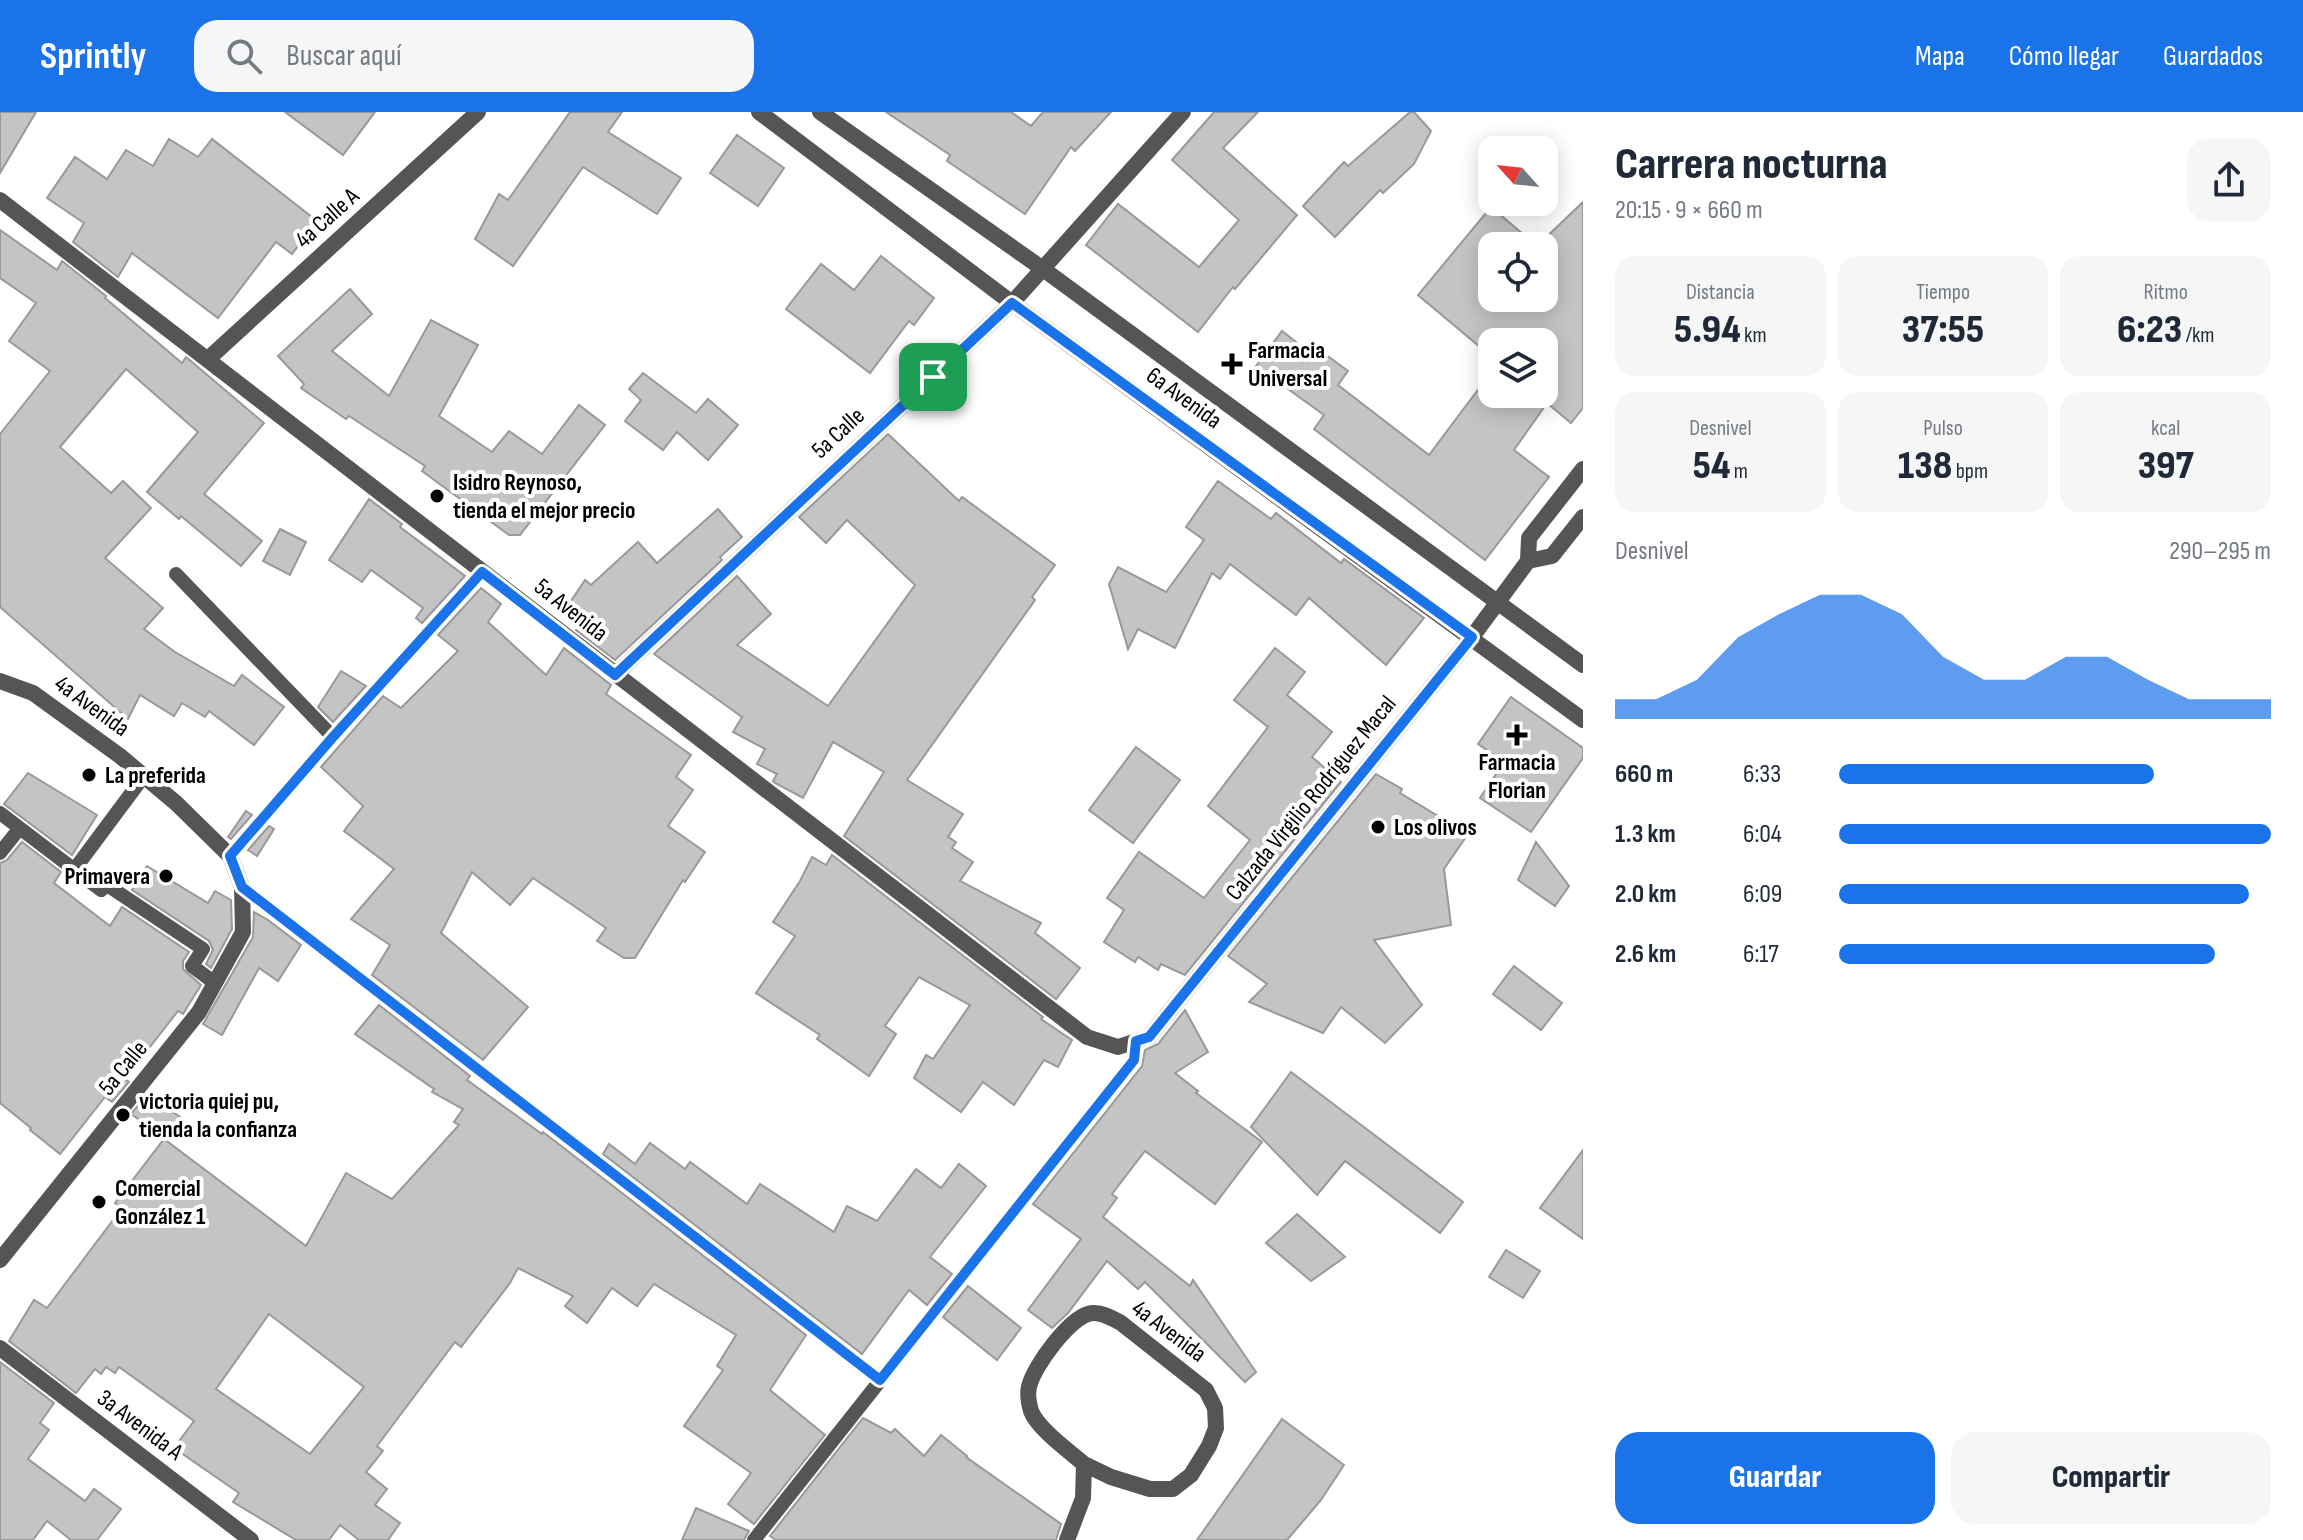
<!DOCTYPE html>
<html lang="es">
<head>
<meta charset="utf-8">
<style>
  body { margin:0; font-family:"Sofia Sans Condensed",sans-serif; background:#f6f6f7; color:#1f2937; height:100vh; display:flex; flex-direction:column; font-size:30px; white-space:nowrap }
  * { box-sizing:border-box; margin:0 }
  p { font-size:26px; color:#747a83 }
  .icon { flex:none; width:44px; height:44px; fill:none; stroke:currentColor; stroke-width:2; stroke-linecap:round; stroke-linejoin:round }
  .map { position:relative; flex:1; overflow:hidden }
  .drawer { display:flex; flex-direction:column; background:#fff; width:720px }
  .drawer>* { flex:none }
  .needle { width:52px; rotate:297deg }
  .controls { position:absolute; left:1478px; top:24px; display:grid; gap:16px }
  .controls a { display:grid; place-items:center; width:80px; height:80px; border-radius:16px; background:#fff; box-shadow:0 4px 20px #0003; font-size:40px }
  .pin { position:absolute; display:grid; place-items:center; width:68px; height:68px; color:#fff; margin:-34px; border-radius:16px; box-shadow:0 4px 12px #0006 }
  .round { display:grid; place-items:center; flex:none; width:84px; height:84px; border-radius:24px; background:#f6f6f7 }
  .summary { display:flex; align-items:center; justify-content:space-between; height:136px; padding:0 32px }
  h1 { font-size:44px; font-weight:800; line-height:60px }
  .metrics { display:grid; grid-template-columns:repeat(3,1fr); gap:12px; height:136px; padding:8px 32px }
  .metrics div { display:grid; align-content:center; border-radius:20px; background:#f6f6f7; text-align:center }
  .metrics b { font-size:40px; font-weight:800 }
  .metrics small { font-size:22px; font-weight:400 }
  .metrics p { font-size:22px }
  .chart { height:224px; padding:16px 32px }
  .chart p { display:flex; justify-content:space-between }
  .chart svg { width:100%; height:144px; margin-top:8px; fill:#1a73e8; opacity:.7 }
  .action { display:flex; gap:16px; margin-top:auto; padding:16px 32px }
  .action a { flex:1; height:92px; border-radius:24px; background:#1a73e8; color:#fff; font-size:32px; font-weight:800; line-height:92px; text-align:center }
  .action a+a { background:#f6f6f7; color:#1f2937 }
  ul { padding:0 32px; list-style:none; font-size:26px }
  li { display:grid; grid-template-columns:128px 96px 1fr; align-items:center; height:60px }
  li i { height:20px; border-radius:10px; background:#1a73e8 }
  header { display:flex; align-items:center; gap:48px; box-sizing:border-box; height:112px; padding:0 40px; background:#1a73e8; color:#fff }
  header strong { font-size:38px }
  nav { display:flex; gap:44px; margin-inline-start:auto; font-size:28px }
  .search { width:560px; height:72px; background:#f6f6f7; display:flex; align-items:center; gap:20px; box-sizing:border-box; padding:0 28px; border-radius:24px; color:#747a83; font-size:30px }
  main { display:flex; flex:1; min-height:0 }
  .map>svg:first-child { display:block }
  .building { fill:#c4c4c4; stroke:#999; stroke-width:2; fill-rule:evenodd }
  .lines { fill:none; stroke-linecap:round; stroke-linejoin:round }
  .service { stroke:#555; stroke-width:14 }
  .minor { stroke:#555; stroke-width:16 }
  .tertiary { stroke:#555; stroke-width:16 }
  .route-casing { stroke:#fff; stroke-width:16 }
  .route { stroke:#1a73e8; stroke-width:10 }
  .poi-dot { fill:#000; stroke:#fff; stroke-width:3 }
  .labels { text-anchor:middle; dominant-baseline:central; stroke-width:8; stroke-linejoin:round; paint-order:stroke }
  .street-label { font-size:24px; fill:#000; stroke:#fff }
  .poi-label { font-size:24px; font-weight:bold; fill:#000; stroke:#fff; text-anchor:start }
</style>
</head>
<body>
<header>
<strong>Sprintly</strong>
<div class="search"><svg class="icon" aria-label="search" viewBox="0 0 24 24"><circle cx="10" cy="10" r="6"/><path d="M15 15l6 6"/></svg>Buscar aquí</div>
<nav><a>Mapa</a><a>Cómo llegar</a><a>Guardados</a></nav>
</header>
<main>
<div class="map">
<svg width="1583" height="1428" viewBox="0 0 1583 1428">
  <rect width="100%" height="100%" fill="#fff"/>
  <!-- building -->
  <g class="building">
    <polygon points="0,0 36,0 0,61"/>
    <polygon points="285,0 375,0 343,43"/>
    <polygon points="570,0 622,0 608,20 681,66 657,102 583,55 513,154 475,127 499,82 508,88"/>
    <polygon points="886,0 1011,0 1031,14 1043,0 1111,0 1075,39 1071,35 1025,102 947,49 950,43"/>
    <polygon points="1214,0 1258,0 1223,36 1297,103 1235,177 1233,175 1198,220 1086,133 1118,92 1199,155 1239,108 1172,48"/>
    <polygon points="1410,0 1414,0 1431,19 1414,52 1383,81 1380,78 1335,125 1303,94 1344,50 1348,54"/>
    <polygon points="737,23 784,56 758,94 710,61"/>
    <polygon points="169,27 198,45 212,27 317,109 292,142 276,130 218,206 132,141 118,165 73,130 84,111 47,86 75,45 107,67 126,38 153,54"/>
    <path d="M1583,90v206l-12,15 -24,-20 -33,47 35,27 -64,83 -171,-131 10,-14 -68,-49 26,-35 23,18 5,-6 38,28 -10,14 91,70 63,-84v23h52v-52h-52v15l-74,-62 73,-88 46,39zM1492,134h52v52h-52z"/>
    <polygon points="0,118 57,158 62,149 106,184 105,186 182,251 186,245 264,311 204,382 262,429 241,454 181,404 179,407 147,380 198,320 126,257 60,335 111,381 123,369 151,396 105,446 163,496 144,517 175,540 234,574 242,563 284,595 254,633 209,599 205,605 182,591 174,604 140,583 128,607 0,495 0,322 50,259 9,229 36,191 0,166"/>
    <polygon points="881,144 934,186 914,213 909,209 870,261 786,197 821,152 854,178"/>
    <polygon points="350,177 372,202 332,239 389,284 431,208 478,233 439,304 492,340 509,319 542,342 579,293 605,313 520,423 509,423 422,359 425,354 349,304 346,307 301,276 304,272 278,244"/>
    <polygon points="643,261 696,301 708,287 738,313 708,348 677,320 663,338 625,309 641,288 629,277"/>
    <polygon points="888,322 959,389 962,385 1055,453 1032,485 1035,488 907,668 963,702 948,725 956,730 952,736 973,750 960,769 1041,811 1035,821 1080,856 1056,887 844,724 884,660 833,630 803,686 775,671 773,669 777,662 757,652 765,637 733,620 742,605 654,542 737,464 771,502 737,533 828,594 915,473 847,408 826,431 799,405"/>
    <polygon points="1218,369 1271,407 1276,401 1341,451 1344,447 1424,506 1386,553 1309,486 1296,503 1230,452 1220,467 1212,461 1175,536 1138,517 1128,537 1109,472 1118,455 1166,480 1204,428 1186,415"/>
    <polygon points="369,387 402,412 400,415 465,464 422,511 416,506 423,496 371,458 362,470 329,448"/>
    <polygon points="718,397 742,425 720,445 722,448 615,548 576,518 586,503 569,492 585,468 591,473 638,430 657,451"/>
    <polygon points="280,417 306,430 290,463 263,449"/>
    <polygon points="481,476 501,492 488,510 546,563 564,536 611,573 606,582 691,643 676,665 693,678 668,714 705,740 685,770 683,768 635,846 624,846 597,829 606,816 533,766 510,793 472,760 441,821 528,895 483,948 372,863 390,833 351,807 394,757 344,719 363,694 321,655 383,584 401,596 458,539 438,523"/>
    <polygon points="1275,536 1305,560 1287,583 1332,620 1312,645 1341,670 1185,863 1161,852 1158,858 1138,845 1135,850 1104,830 1124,798 1107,786 1139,740 1204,786 1250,728 1208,694 1268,615 1234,588"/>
    <polygon points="341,559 366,574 333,610 318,595"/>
    <polygon points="1511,585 1583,636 1583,646 1531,720 1480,686 1504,650 1478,632"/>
    <polygon points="1136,635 1180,668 1133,731 1089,698"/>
    <polygon points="28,661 97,703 72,743 4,692"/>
    <polygon points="1376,662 1402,677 1400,681 1468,722 1444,757 1451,813 1374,828 1422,893 1385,931 1341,895 1323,921 1249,890 1267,872 1228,844"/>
    <polygon points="246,699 252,703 231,727 228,725"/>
    <polygon points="269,714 274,717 257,744 248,738"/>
    <polygon points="22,730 61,760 54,771 110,814 122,795 189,840 183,849 183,857 201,873 183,902 178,899 125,967 129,970 112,990 105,985 60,1042 30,1018 31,1016 0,991 0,751 7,748"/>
    <polygon points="1536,730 1569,774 1555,794 1518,768"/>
    <polygon points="832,743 1043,905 1041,907 1072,928 1058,955 1044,948 1014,993 983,970 961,1000 914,966 926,943 933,947 970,893 919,865 885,914 896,922 869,964 817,927 820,923 756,881 795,824 773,810 800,769 812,745 826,753"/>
    <polygon points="147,754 208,791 215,779 231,788 232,817 211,856 206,852 213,838 209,829 132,778"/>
    <polygon points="254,800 268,808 301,833 278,869 259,856 222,923 203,912 253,825"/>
    <polygon points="1514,854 1562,891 1541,918 1493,882"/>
    <path d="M379,893l91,71 -3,4 75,54 1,-2 263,203 -36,55 55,45 -71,89 -26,-20 23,-31 -67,-47 39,-56 -6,-4 19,-31 -82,-51 -17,22 -25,-18 -25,35 -22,-17 8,-10 -55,-28 -8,15 -49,64 -6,-5 -78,104 6,5 -17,21 21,17 -12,16 25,18 -12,17h-29l-19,-15 -11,15h-33l-63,-38 6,-9 -65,-45 20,-27 -75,-54 -4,6 -9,-6 -5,7 -6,-5 -19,24 -67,-52 25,-41 13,8 75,-100 -7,-5 49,-64 142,107 40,-73 46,26 67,-74 -5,-3 9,-13 -31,-17 2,-3 -79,-55zM269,1202l95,73 -54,67 -94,-65z"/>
    <polygon points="1185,898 1208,940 1175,961 1198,979 1196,981 1262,1030 1215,1092 1145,1039 1112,1082 1117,1086 1103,1105 1190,1174 1193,1168 1256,1260 1245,1270 1145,1170 1138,1177 1107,1149 1068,1201 1052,1216 1028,1198 1081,1127 1033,1092 1142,954 1145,938 1158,932"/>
    <polygon points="1291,960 1463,1090 1440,1121 1345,1049 1317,1083 1251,1015"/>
    <polygon points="147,982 183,1007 169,1028 131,1002"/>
    <polygon points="650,1031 685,1057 690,1050 747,1092 760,1072 834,1120 847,1094 877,1109 916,1057 941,1076 959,1052 986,1074 930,1145 952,1162 927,1193 909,1178 862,1242 603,1042 609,1032 635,1052"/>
    <polygon points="1583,1038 1583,1127 1540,1096"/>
    <polygon points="1297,1102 1345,1145 1311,1169 1266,1131"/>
    <polygon points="1506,1138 1540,1159 1523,1186 1489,1165"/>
    <polygon points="968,1174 1021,1216 997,1248 943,1205"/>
    <polygon points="0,1250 54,1291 40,1311 49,1318 28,1347 85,1389 94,1377 121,1397 97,1428 71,1428 47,1409 33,1428 0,1428"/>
    <polygon points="863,1306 891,1321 895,1317 924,1344 941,1323 967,1344 966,1345 1061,1412 1056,1428 776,1428 770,1424"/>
    <polygon points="1282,1307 1344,1353 1321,1388 1287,1428 1197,1428"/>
    <polygon points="696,1396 749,1419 744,1428 682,1428"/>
  </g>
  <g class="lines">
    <!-- service -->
    <g class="service">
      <polyline points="176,462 333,625"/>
      <polyline points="0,701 101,778 107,773 203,837 192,854 215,871"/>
      <polyline points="0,741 19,717"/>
      <polyline points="230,744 333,625 482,460"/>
      <polyline points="74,758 144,664"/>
      <polyline points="242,775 880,1268"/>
      <polyline points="754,1428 1134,948 1136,929"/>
    </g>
    <!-- minor -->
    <g class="minor">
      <polyline points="0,88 1087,925 1118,935 1149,925 1472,525"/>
      <polyline points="208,247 478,0"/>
      <polyline points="615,563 1012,191 1183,0"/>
      <polyline points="0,569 33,581 120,644 176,691 230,744 242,775 243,820 199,900 0,1148"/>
      <polyline points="0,1236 251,1428"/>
      <path d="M1067,1428l16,-42 1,-34c-15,-13 -46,-35 -53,-53 -2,-7 -4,-16 -2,-24 4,-20 42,-72 63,-74 10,-1 20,5 29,10l85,67 9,18 1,20 -7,18 -18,29 -18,14h-23l-39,-12 -27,-13"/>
    </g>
    <!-- tertiary -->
    <g class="tertiary">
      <polyline points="759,0 1012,191 1583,608"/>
      <polyline points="820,0 1043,157 1583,553"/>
      <polyline points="1528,449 1552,444 1583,405"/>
      <polyline points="1472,525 1528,449 1529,426 1583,357"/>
    </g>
  </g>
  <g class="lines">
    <!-- route casing -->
    <g class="route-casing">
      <polygon id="route" points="1012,191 1472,525 1149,925 1136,929 1134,948 880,1268 242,775 230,744 333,625 482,460 615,563"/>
    </g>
    <!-- route -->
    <use href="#route" class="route"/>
  </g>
  <!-- markers -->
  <g class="poi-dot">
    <path d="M1228 240h8v8h8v8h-8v8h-8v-8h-8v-8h8z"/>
    <circle cx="437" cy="384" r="8"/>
    <path d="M1513 611h8v8h8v8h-8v8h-8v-8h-8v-8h8z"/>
    <circle cx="89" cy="663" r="8"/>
    <circle cx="1378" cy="715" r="8"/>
    <circle cx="166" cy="764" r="8"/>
    <circle cx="123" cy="1003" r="8"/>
    <circle cx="99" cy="1090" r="8"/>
  </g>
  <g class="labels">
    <!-- street labels -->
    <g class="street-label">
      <text transform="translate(327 106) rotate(-42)">4a Calle A</text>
      <text transform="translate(1184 286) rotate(36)">6a Avenida</text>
      <text transform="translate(838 321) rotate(-43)">5a Calle</text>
      <text transform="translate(571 498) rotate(38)">5a Avenida</text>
      <text transform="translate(92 594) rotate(36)">4a Avenida</text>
      <text transform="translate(1311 686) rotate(-51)">Calzada Virgilio Rodríguez Macal</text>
      <text transform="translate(123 956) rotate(-51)">5a Calle</text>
      <text transform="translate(1169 1219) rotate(37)">4a Avenida</text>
      <text transform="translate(140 1313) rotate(37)">3a Avenida A</text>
    </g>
    <!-- poi labels -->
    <g class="poi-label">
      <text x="1248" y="238">Farmacia<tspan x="1248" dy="28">Universal</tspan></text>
      <text x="453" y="370">Isidro Reynoso,<tspan x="453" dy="28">tienda el mejor precio</tspan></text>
      <text x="1517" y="650" text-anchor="middle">Farmacia<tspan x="1517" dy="28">Florian</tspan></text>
      <text x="105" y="663">La preferida</text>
      <text x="1394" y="715">Los olivos</text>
      <text x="150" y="764" text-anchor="end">Primavera</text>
      <text x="139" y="989">victoria quiej pu,<tspan x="139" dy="28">tienda la confianza</tspan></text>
      <text x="115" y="1076">Comercial<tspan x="115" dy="28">González 1</tspan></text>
    </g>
  </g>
</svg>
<div class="controls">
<a><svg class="needle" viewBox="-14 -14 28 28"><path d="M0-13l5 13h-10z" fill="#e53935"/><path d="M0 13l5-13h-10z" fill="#747a83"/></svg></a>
<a><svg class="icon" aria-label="locate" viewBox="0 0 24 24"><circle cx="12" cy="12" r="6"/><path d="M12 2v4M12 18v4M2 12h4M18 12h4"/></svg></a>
<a><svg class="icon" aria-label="layers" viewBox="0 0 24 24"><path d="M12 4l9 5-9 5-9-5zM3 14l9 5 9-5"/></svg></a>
</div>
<div class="pin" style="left:933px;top:265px;background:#1e9e55"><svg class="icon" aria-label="arrive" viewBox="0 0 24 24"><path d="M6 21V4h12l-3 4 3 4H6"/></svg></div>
</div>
<section class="drawer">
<div class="summary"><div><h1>Carrera nocturna</h1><p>20:15 · 9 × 660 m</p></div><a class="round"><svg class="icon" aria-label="share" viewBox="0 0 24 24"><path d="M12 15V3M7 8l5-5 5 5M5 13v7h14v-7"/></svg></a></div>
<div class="metrics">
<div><p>Distancia</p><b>5.94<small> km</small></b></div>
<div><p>Tiempo</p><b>37:55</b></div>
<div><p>Ritmo</p><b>6:23<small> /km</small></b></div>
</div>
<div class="metrics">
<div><p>Desnivel</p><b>54<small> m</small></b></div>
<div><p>Pulso</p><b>138<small> bpm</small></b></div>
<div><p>kcal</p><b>397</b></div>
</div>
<div class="chart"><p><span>Desnivel</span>290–295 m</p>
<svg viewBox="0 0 160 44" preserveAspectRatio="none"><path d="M0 44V38L10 38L20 32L30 19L40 12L50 6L60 6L70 12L80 25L90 32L100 32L110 25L120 25L130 32L140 38L150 38L160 38V44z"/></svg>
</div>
<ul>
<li><b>660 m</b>6:33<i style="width:73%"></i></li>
<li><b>1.3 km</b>6:04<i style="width:100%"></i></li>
<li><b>2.0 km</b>6:09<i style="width:95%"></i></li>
<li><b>2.6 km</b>6:17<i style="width:87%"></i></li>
</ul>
<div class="action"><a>Guardar</a><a>Compartir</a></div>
</section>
</main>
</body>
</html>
